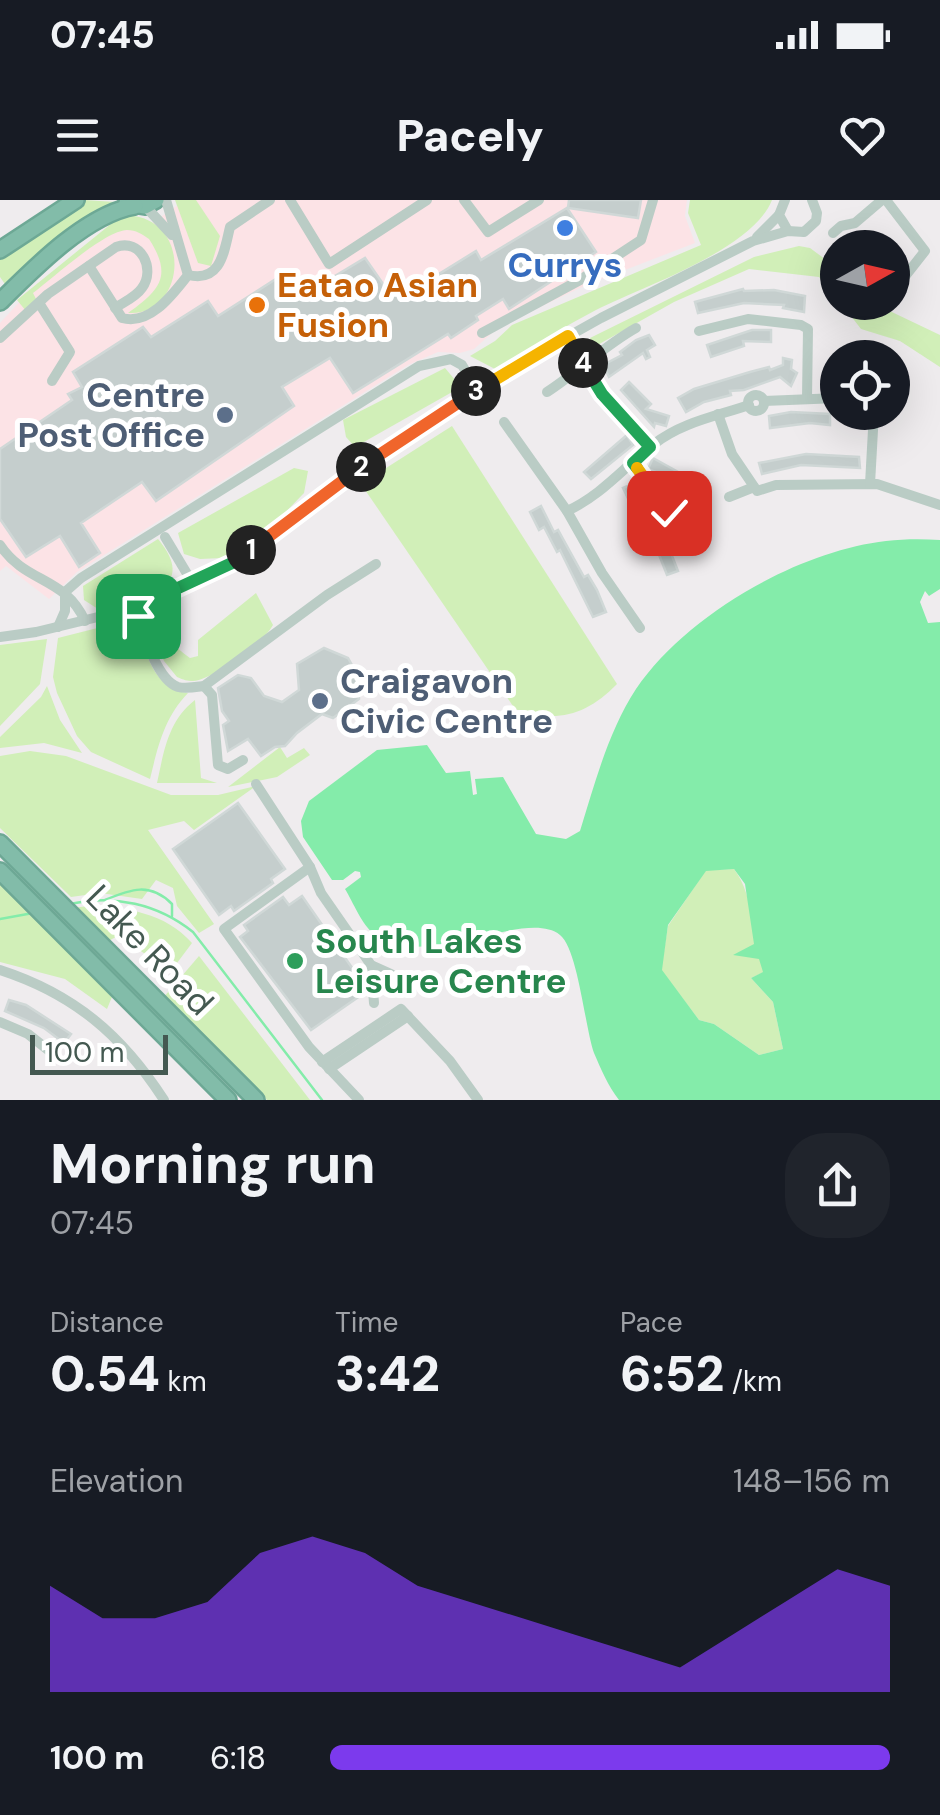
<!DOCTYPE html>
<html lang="en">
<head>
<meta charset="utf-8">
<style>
  body { margin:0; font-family:"DM Sans",sans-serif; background:#20242c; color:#f1f3f6; height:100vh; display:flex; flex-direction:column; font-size:38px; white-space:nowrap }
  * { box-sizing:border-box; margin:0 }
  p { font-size:32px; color:#9ea1a6 }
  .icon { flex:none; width:55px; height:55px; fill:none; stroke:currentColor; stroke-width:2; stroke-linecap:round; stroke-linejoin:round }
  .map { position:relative; height:900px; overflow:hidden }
  .sheet { display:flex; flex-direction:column; background:#171b24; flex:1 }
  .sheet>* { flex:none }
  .needle { width:65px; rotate:82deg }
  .buttons { position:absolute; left:820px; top:30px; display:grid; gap:20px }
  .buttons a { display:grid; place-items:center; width:90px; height:90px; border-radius:50%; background:#171b24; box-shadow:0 10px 40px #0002; font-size:50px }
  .scale { position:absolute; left:30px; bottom:25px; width:138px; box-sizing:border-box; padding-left:10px; border:5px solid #445951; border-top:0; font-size:28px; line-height:35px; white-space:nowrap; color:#445951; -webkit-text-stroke:8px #fff; paint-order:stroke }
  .pin { position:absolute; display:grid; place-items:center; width:85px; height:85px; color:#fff; margin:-42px; border-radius:20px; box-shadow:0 5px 15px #0006 }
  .km { position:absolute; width:50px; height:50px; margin:-25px; border-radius:50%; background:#222; color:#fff; font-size:28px; line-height:50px; text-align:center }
  .round { display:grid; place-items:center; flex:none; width:105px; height:105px; border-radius:40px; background:#20242c }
  .headline { display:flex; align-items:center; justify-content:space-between; height:170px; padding:0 50px }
  h1 { font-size:55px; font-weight:800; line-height:75px }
  .metrics { display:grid; grid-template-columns:repeat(3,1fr); gap:15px; height:170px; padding:10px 50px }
  .metrics div { display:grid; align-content:center }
  .metrics b { font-size:50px; font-weight:800 }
  .metrics small { font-size:28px; font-weight:400 }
  .metrics p { font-size:28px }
  .chart { height:280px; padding:20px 50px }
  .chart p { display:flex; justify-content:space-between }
  .chart svg { width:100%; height:180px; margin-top:10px; fill:#7c3aed; opacity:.7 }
  ul { padding:0 50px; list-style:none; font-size:32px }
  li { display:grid; grid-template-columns:160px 120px 1fr; align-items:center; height:75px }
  li i { height:25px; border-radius:12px; background:#7c3aed }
  .status { display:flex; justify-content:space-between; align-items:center; height:70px; padding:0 50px; background:#171b24; direction:ltr }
  .status svg { height:28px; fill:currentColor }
  header { display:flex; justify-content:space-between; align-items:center; height:130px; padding:0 50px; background:#171b24; font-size:45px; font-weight:800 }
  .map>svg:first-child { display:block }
  .commercial { fill:#fce3e6 }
  .green { fill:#d1efb8 }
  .water { fill:#84ecaa; fill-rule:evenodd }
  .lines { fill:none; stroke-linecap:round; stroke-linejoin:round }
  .stream { stroke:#84ecaa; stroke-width:2.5 }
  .building { fill:#c5cecd; stroke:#d0d8d7; stroke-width:2.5 }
  .highway-casing { stroke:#6da895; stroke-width:20 }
  .minor { stroke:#baccc5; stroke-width:10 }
  .highway { stroke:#82bca9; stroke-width:15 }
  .split-1-casing { stroke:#fff; stroke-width:20 }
  .split-2-casing { stroke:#fff; stroke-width:20 }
  .split-3-casing { stroke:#fff; stroke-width:20 }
  .split-4-casing { stroke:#fff; stroke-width:20 }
  .split-5-casing { stroke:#fff; stroke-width:20 }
  .split-6-casing { stroke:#fff; stroke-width:20 }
  .split-1 { stroke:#22a559; stroke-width:12 }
  .split-2 { stroke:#f0652b; stroke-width:12 }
  .split-3 { stroke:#f0652b; stroke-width:12 }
  .split-4 { stroke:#f5b400; stroke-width:12 }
  .split-5 { stroke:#22a559; stroke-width:12 }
  .split-6 { stroke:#f5b400; stroke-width:12 }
  .shop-dot { fill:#3f7fe0; stroke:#fff; stroke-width:4 }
  .food-dot { fill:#e8710a; stroke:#fff; stroke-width:4 }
  .service-dot { fill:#5c6f8a; stroke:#fff; stroke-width:4 }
  .leisure-dot { fill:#2e9e5b; stroke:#fff; stroke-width:4 }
  .labels { text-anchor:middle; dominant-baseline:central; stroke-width:10; stroke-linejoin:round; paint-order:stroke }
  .shop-label { font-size:35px; font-weight:bold; fill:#366cbe; stroke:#fff }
  .food-label { font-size:35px; font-weight:bold; fill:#c56008; stroke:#fff; text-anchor:start }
  .service-label { font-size:35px; font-weight:bold; fill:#4e5e75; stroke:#fff; text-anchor:end }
  .leisure-label { font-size:35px; font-weight:bold; fill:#27864d; stroke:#fff; text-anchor:start }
  .street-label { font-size:35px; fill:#445951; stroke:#fff }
</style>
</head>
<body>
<div class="status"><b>07:45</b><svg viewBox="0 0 49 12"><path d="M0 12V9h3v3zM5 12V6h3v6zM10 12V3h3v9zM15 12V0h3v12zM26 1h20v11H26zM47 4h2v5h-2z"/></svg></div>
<header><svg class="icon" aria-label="menu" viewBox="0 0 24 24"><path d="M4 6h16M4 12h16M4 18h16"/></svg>Pacely<svg class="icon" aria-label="heart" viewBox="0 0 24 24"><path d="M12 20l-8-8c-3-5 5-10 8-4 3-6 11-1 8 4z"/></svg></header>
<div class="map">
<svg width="940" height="900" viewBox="0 0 940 900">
  <rect width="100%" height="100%" fill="#efecee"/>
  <!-- commercial -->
  <polygon class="commercial" points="179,0 687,0 685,16 695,43 586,85 500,126 474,149 460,153 438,152 408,165 77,372 49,399 6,366 0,371 0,123 24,97 121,23 145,28 178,5"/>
  <!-- green -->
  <g class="green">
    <polygon points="84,0 116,2 87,19 7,87 0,77 0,58"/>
    <polygon points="175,0 196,0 220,36 211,66 198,63"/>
    <path d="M690,0h82c-20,50 -128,86 -176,110 -34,18 -68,39 -101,59l-25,-13 25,-15 17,-16 189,-80 -13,-32z"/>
    <path d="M122,15c73,-1 65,102 6,98 32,-23 45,-37 21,-74 -7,-5 -13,-9 -22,-9 -23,1 -74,48 -94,63l4,8 -11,10 -9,-11z"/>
    <polygon points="799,46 810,48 837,68 837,98 819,77 749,69 674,102 594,147 590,138 754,57"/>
    <polygon points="841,103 873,103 940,135 940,167 900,141 861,129"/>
    <polygon points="445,168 461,187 355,247 346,237 343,220"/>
    <path d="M452,226l165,258c-30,31 -61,40 -102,25l-154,-225z"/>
    <polygon points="294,268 308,271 304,293 280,318 223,358 200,359 184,354 178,333"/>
    <path d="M158,339c12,15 22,32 7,47l-67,23 -14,-9 -1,-14z"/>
    <path d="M256,393l17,32c-9,17 -60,55 -80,56 -6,0 -9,-1 -16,-4l-13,-16 -15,-38 9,-15 14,-6c-2,31 -10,36 18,56l8,-2v-16z"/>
    <path d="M121,422l12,4c15,26 20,64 55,67 -24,25 -30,53 -38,86l-59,-27 -14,-16 -20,-43 -4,-16 5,-39z"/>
    <polygon points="47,439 40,484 0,526 0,445"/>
    <polygon points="47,486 60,520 82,553 44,543 0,548 0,537 41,497"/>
    <path d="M195,500l6,78 16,5h-60c7,-32 11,-62 38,-83z"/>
    <polygon points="280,547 287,558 304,548 310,555 277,577 228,587"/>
    <polygon points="30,551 66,556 171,595 218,595 256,586 194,630 184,621 148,630 214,724 199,733 177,706 173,688 156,680 142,699 100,693 71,697 0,628 0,556"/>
    <path d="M734,669c21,28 18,70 30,103l-13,6 22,24 10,47 -24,6 -45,-31 -15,-4 -38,-50 7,-44 38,-56z"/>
    <polygon points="0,679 114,792 107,809 65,779 0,762"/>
    <path d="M88,706c40,2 76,6 104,37l-21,28 -53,-35 -8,4 -37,-32z"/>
    <polygon points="199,756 310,900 267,900 163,798"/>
  </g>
  <!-- water -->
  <path class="water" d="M940,340v49l-11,7 -4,-5 -5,11 8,21 12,-1v478h-321c-11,-14 -18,-31 -25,-47 -9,-25 -16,-104 -34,-118 -35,-28 -136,38 -186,-1 -12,-9 -21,-32 -29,-45l16,-12 -1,-5 -5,-1 -12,9h-11l-29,-43 -2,-16 8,-20 68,-51 50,-5 19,28 24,-2 3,24 4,-1 -2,-15 28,-2 33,57 30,5 14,-8c15,-48 28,-99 56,-142 50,-74 162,-138 250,-148 18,-2 36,-2 54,-1zM734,669l11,15 9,60 -21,11 26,4 4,13 -12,6 22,24 10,47 -24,6 -45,-31 -15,-4 -37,-50 6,-45 38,-54z"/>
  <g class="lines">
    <!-- stream -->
    <g class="stream">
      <path d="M105,700c26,-11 45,-18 67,4v12"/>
      <path d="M70,704c44,-10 88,0 123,28l129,168"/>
      <polyline points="0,719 33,713"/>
    </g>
  </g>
  <!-- building -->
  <g class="building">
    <polygon points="569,0 641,0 638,18 568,8"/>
    <polygon points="567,8 596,52 509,109 503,99 476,116 478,120 451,138 448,134 353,193 330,158 282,187 294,206 156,301 142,282 81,323 100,353 79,367 60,336 26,357 0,319 0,249 72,200 68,194 82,187 73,172 143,127 151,137 208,101 218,116 279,77 290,91 305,94 365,58 390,94 416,78 421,85 476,51 481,60"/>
    <polygon points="743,89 744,91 774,90 805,96 804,112 783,108 784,105 744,103 698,113 695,102"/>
    <polygon points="752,130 771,130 771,142 743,141 744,146 711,157 707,145"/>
    <polygon points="649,135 655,145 647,150 650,157 646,159 643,153 609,177 603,165 622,155 620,152 636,140"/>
    <polygon points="783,158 792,160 791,169 797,173 791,186 780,177 744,190 730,191 731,195 704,202 686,212 678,198 694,189 750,172 769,167 770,170 783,165"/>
    <polygon points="629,182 651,204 646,209 669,216 666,226 655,223 654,227 621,190"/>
    <polygon points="791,212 830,214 830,225 810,223 770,228 769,216"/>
    <polygon points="627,235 633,245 591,279 584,272"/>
    <polygon points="806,254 859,257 860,268 801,265 762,274 759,263"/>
    <polygon points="653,258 689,278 685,287 701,294 696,307 684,302 687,295 669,288 673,279 648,269"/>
    <polygon points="635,283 642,299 645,298 658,334 663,333 678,371 667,375 650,332 645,334 623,288"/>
    <polygon points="541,306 554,332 558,330 584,377 588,375 597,390 606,412 593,417 560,350 557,352 544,327 539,330 530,312"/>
    <polygon points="324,448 348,458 357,474 359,499 333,518 322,514 297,533 285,546 275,547 261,556 248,539 228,551 223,525 229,521 222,511 218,488 238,475 251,478 264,496 282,502 299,490 297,464"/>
    <polygon points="238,603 285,669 271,679 273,683 234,711 231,706 219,715 173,649"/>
    <polygon points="302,696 364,785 364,793 311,830 240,737 248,731 244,725 283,697 289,705"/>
    <polygon points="9,800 26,805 71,834 64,843 44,828 5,811"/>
  </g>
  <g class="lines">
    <!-- highway casing -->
    <g class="highway-casing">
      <g id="highway">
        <polyline points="127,3 145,6 156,0"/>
        <polyline points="0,50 76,0"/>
        <path d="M0,102c34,-34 87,-88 135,-96"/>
        <polyline points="0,643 256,900"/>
        <polyline points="0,671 228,900"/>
      </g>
    </g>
    <!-- minor -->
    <g class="minor">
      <polyline points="166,0 188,75"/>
      <polyline points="290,0 329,64 427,0"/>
      <polyline points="464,0 488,32 539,0"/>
      <polyline points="785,0 779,15 788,31"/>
      <polyline points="886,0 925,51 903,79"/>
      <polyline points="145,6 172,35"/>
      <polyline points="833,33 841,26 855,23 882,0"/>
      <polyline points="757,37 779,15"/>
      <path d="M89,66l33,52c28,8 51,-24 66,-43"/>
      <path d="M188,75c33,8 36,-23 42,-48l40,-27"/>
      <polyline points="39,103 70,152 52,181"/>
      <polyline points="699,131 748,119 801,125 808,129 807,198"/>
      <polyline points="482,133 580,80 641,40 653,0"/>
      <polyline points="569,136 602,194 650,247"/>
      <path d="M0,138l48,-44 68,-47c25,-9 40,22 26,41 -6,9 -18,14 -27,20"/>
      <path d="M547,192c32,-21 57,-46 89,-64"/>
      <circle cx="756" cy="203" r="8"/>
      <polyline points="892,199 896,199"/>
      <polyline points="764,201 838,198"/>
      <polyline points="718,214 732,254 757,291 776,285 877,284 940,305"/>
      <polyline points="504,222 567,311 602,373 640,428"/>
      <polyline points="633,263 690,342"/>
      <polyline points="870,284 874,212"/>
      <polyline points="729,297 754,287"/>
      <path d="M567,311c35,-16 57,-44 87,-67 28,-22 63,-28 95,-39"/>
      <polyline points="165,337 192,382"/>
      <path d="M0,345c26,39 65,31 85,76"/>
      <path d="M135,408c7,20 21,72 43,79 8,2 18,0 26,-1l123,-91 49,-31"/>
      <polyline points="58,427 65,411 65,392 81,378 419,166 451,159 462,165 477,190"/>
      <polyline points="0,437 36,432 135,408 232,363 366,264 519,164 601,118 753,41 788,31 804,32 816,21 817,13 812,0"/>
      <polyline points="204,486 212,495 218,565 228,569 243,560"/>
      <polyline points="256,584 310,667 321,693 371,765 391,774"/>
      <polyline points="310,667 224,729 309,847 359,900"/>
      <polyline points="371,765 374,803"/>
      <path d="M0,770c74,24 122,65 164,130"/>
      <polyline points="0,822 28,834 52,853"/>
      <polyline points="322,862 401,809 450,861 478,900"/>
      <polyline points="329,869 408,816"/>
    </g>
    <!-- highway -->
    <use href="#highway" class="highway"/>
  </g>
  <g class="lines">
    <!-- split-1 casing -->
    <g class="split-1-casing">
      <polyline id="split-1" points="138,416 135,408 232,363 251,350"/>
    </g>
    <!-- split-2 casing -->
    <g class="split-2-casing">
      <polyline id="split-2" points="251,350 361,267"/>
    </g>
    <!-- split-3 casing -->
    <g class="split-3-casing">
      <polyline id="split-3" points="361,267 476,191"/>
    </g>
    <!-- split-4 casing -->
    <g class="split-4-casing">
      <polyline id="split-4" points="476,191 568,136 583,163"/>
    </g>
    <!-- split-5 casing -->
    <g class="split-5-casing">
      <polyline id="split-5" points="583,163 602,194 650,247 633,263 637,268"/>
    </g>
    <!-- split-6 casing -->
    <g class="split-6-casing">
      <polyline id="split-6" points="637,268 669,313"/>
    </g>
    <!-- split-1 -->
    <use href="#split-1" class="split-1"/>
    <!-- split-2 -->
    <use href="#split-2" class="split-2"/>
    <!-- split-3 -->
    <use href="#split-3" class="split-3"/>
    <!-- split-4 -->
    <use href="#split-4" class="split-4"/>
    <!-- split-5 -->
    <use href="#split-5" class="split-5"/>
    <!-- split-6 -->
    <use href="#split-6" class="split-6"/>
  </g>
  <!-- markers -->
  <circle class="shop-dot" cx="565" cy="28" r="10"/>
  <circle class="food-dot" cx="257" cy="105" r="10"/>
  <g class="service-dot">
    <circle cx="225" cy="215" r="10"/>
    <circle cx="320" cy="501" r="10"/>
  </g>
  <circle class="leisure-dot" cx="295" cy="761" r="10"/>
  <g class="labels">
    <!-- shop labels -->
    <g class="shop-label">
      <text x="565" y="65">Currys</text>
    </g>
    <!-- food labels -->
    <g class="food-label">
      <text x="277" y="85">Eatao Asian<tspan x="277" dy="40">Fusion</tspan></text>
    </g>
    <!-- service labels -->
    <g class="service-label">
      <text x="205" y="195">Centre<tspan x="205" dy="40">Post Office</tspan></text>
      <text x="340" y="481" text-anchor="start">Craigavon<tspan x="340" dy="40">Civic Centre</tspan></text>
    </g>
    <!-- leisure labels -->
    <g class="leisure-label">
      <text x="315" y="741">South Lakes<tspan x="315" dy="40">Leisure Centre</tspan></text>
    </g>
    <!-- street labels -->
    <g class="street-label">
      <text transform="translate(150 750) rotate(46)">Lake Road</text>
    </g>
  </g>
</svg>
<div class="buttons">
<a><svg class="needle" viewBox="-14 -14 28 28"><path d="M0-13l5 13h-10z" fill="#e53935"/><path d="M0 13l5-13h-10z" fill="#9ea1a6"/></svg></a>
<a><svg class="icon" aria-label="locate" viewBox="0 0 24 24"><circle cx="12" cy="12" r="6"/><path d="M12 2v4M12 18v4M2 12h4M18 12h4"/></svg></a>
</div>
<div class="scale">100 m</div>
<div class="pin" style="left:138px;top:416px;background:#1e9e55"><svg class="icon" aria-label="arrive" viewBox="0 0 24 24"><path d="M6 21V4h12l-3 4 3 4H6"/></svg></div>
<div class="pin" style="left:669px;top:313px;background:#d93025"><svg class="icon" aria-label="check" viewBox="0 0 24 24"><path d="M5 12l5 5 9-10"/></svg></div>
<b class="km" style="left:251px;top:350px">1</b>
<b class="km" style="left:361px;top:267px">2</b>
<b class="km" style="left:476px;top:191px">3</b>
<b class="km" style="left:583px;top:163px">4</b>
</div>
<section class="sheet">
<div class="headline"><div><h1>Morning run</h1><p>07:45</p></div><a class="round"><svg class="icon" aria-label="share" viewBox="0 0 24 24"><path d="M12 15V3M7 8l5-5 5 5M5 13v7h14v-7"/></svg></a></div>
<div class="metrics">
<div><p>Distance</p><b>0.54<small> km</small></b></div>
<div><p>Time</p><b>3:42</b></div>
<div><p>Pace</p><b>6:52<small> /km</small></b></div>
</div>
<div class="chart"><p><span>Elevation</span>148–156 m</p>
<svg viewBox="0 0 160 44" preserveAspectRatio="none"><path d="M0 44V18L10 26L20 26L30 22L40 10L50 6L60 10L70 18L80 22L90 26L100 30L110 34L120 38L130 30L140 22L150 14L160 18V44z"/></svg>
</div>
<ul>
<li><b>100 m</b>6:18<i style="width:100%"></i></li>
</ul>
</section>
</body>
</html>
